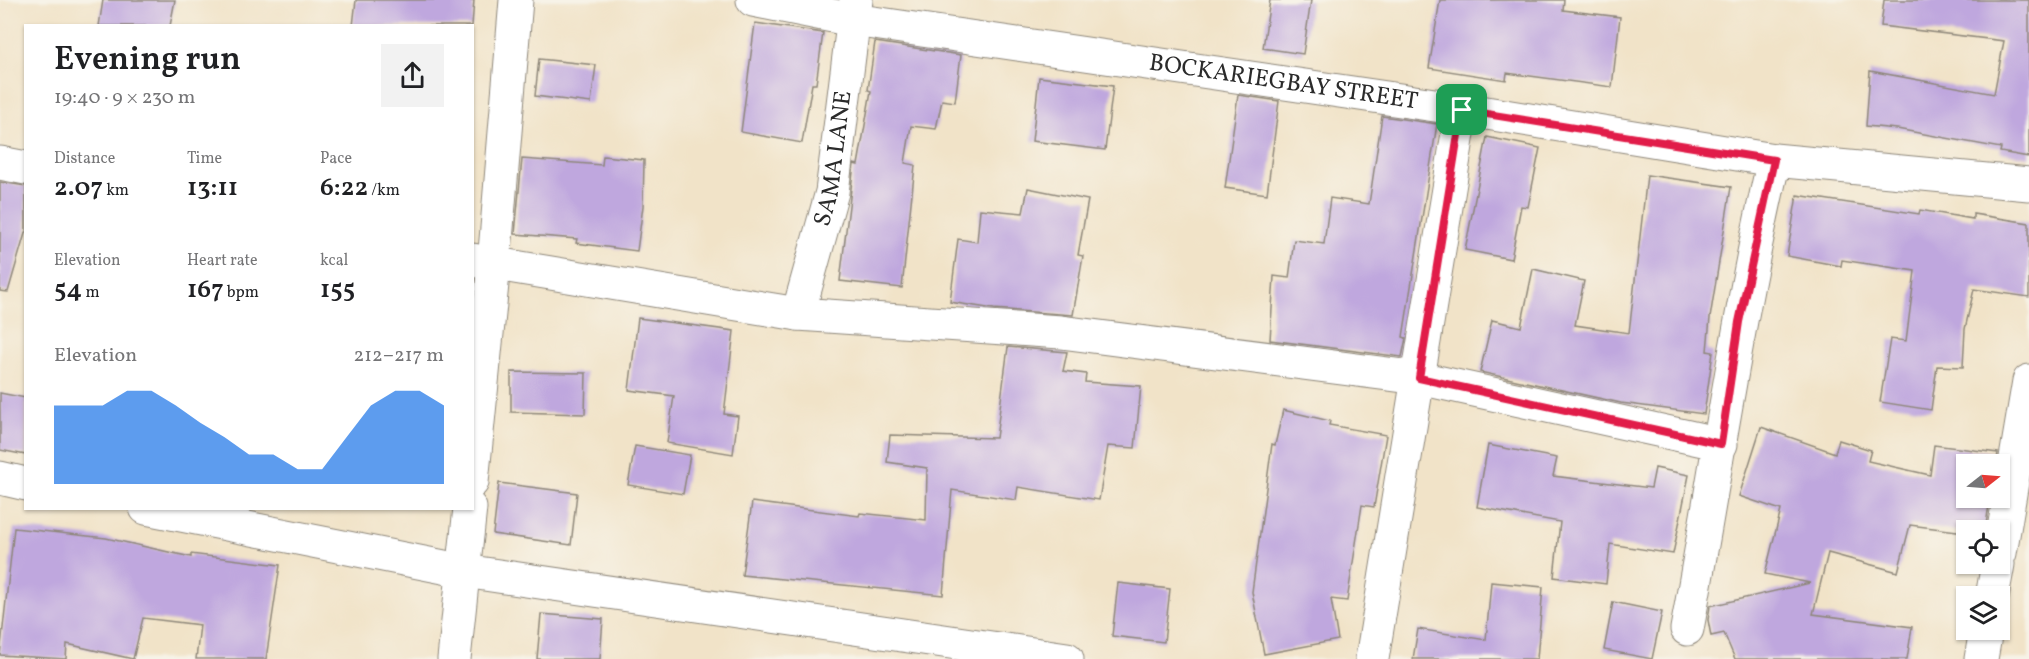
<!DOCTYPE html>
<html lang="en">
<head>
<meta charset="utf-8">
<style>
  body { margin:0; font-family:Vollkorn,serif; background:#f2f2f2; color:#202124; height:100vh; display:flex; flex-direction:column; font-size:22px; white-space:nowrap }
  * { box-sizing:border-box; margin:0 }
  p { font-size:20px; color:#757577 }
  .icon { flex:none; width:33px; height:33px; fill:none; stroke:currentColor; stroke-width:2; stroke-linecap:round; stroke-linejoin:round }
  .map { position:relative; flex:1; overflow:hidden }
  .details { position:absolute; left:24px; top:24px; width:450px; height:486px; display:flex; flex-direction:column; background:#fff; border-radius:0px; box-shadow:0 2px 4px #0004 }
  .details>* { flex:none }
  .needle { width:39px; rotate:73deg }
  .buttons { position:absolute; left:1956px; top:454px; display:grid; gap:12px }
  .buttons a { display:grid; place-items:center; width:54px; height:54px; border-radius:0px; background:#fff; box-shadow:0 2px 4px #0004; font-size:30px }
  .pin { position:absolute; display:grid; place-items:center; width:51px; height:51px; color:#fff; margin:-26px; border-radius:12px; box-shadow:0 3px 9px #0006 }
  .round { display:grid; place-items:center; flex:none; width:63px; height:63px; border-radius:0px; background:#f2f2f2 }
  .overview { display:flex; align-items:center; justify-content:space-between; height:102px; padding:0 30px }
  h1 { font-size:33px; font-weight:600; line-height:45px }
  .metrics { display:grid; grid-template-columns:repeat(3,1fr); gap:9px; height:102px; padding:6px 30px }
  .metrics div { display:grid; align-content:center }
  .metrics b { font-size:26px; font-weight:600 }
  .metrics small { font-size:16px; font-weight:400 }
  .metrics p { font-size:16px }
  .chart { height:168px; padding:12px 30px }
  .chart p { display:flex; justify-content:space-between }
  .chart svg { width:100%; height:108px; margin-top:6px; fill:#1a73e8; opacity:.7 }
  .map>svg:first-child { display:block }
  .building { fill:#bfa7de }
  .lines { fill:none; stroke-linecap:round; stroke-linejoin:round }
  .minor-casing { stroke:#8e877a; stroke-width:35 }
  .minor { stroke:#fff; stroke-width:33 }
  .route-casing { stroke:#fff; stroke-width:12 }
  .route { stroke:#e11d48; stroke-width:8 }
  .labels { text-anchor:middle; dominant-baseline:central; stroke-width:6; stroke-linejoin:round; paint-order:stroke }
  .street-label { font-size:24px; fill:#2b2b2b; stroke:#f7f3e8 }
</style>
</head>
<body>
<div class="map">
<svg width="2029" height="659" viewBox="0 0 2029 659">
  <rect width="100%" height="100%" fill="#f7f3e8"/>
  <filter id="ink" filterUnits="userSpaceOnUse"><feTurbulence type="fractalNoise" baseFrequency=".0167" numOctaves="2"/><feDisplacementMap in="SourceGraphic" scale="12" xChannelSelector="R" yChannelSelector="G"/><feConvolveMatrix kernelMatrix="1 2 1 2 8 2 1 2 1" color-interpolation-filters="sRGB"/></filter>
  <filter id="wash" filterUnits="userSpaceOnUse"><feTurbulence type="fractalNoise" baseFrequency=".008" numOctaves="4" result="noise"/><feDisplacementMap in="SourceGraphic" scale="24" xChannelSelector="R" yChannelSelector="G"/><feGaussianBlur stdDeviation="1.35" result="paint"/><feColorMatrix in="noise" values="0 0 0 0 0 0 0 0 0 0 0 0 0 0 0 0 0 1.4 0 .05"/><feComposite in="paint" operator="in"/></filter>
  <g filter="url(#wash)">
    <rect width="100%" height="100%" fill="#f1e3c8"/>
    <g id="blocks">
      <!-- building -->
      <g class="building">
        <polygon points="103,0 175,0 170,26 99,26"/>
        <polygon points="356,0 474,0 472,26 353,26"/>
        <polygon points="1270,0 1311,0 1303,54 1263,48"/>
        <polygon points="1440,0 1564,0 1563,10 1620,17 1612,87 1507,73 1506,80 1429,68"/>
        <polygon points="1884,0 2029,0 2029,157 2000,152 2001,148 1897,129 1866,126 1870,71 1994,94 2004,41 1881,26"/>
        <polygon points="755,23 823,33 816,84 812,84 802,143 741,132"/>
        <polygon points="875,42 961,55 955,102 942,100 936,129 911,126 905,163 915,165 902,288 840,281 854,164 858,165 871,91 868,90"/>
        <polygon points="539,59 596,65 591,103 535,96"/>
        <polygon points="1039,77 1113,86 1105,150 1032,141"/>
        <polygon points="1238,95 1279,101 1267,194 1225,188"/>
        <polygon points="1382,116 1437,124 1403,337 1406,338 1402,357 1270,340 1274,276 1289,278 1294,240 1324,244 1330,198 1369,204"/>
        <polygon points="1487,137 1540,148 1528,207 1521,206 1511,259 1465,250"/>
        <polygon points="603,156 644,160 643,206 637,251 576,243 577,239 515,234 522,159 602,165"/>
        <polygon points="1647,175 1731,187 1710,318 1707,351 1713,352 1704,414 1621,403 1480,372 1492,320 1521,327 1533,269 1584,281 1575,325 1629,333"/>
        <polygon points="0,182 26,186 26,230 8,292 0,291"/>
        <polygon points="1028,188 1088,200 1078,255 1083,256 1073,315 994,309 950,302 958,239 977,242 980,209 1023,213"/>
        <polygon points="1797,195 1919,214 1920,210 1973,219 1973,214 2029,223 2029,297 1974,289 1965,329 1963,367 1937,366 1931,410 1880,402 1890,339 1906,341 1915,271 1842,260 1841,266 1787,256"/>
        <polygon points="638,318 734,331 724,414 738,416 733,454 667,443 674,396 629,390"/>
        <polygon points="1008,347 1067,352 1063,371 1086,374 1085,382 1141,386 1135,448 1108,446 1099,500 1018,487 1016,500 952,490 943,595 742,575 752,502 859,516 860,513 926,520 927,468 887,462 890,435 996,438"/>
        <polygon points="511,372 586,373 585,414 511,412"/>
        <polygon points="0,393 26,398 26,455 0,450"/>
        <polygon points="1283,410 1330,421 1329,425 1386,435 1374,507 1362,505 1347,601 1331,599 1338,640 1264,654 1252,592 1272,444 1275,445"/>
        <polygon points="1761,427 1835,453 1839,440 1871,450 1868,461 1930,475 1934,445 1998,453 1996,465 1966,465 1966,498 1990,498 1985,531 1957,531 1910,525 1898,572 1828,553 1813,614 1912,627 1907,659 1735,659 1724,633 1711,636 1708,620 1710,606 1810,583 1765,574 1781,510 1739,496"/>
        <polygon points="1488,445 1557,458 1553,476 1651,488 1655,468 1689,475 1673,554 1610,544 1606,584 1554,577 1560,522 1477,507"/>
        <polygon points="635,446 690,455 683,494 628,485"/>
        <polygon points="499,483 577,493 571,545 493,534"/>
        <polygon points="14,528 106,538 191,557 191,554 280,565 266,659 196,659 200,625 143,618 133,659 67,644 66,659 0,655"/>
        <polygon points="1491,582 1543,587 1537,659 1413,659 1418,629 1486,640"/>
        <polygon points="1118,583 1170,589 1164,642 1112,636"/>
        <polygon points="1613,602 1662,612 1652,659 1604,650"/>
        <polygon points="541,614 603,619 600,659 537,659"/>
      </g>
    </g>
  </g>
  <g filter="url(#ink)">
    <use href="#blocks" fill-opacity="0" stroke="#8e877a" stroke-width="1.5"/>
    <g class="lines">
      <!-- minor casing -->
      <g class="minor-casing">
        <g id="minor">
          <path id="s1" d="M753,0l100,20 609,89 312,51 255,24"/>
          <polyline points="0,163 26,168"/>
          <polyline points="472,260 798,314 1061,332 1419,378 1721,444"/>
          <path id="s2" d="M798,314l34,-122 24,-192"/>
          <polyline points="0,478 26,484"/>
          <polyline points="472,482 494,264 516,0"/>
          <polyline points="146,508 464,571 1067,659"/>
          <polyline points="2000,553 2029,381"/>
          <polyline points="1992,597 1998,564"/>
          <path d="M1687,629c29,-156 51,-314 87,-469"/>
          <polyline points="454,659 470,508"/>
          <polyline points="1372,659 1462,109"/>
          <polyline points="1981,659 1986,630"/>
        </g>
      </g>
      <!-- minor -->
      <use href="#minor" class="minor"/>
    </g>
  </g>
  <g class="lines" filter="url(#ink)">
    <!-- route casing -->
    <g class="route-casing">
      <polygon id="route" points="1462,110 1774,160 1739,322 1721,444 1419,378"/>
    </g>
    <!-- route -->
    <use href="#route" class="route"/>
  </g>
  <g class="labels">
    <!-- street labels -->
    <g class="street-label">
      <text stroke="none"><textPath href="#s1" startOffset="537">BOCKARIEGBAY STREET</textPath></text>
      <text stroke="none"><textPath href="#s2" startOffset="160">SAMA LANE</textPath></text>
    </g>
  </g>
</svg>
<div class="buttons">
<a><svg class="needle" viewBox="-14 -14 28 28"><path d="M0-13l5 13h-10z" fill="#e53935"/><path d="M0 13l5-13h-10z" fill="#757577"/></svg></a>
<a><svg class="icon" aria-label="locate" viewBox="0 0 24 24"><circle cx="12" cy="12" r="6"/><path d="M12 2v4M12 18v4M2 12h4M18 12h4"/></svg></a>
<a><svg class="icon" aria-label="layers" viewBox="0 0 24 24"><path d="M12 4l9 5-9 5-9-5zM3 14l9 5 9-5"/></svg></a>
</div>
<div class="pin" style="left:1462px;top:110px;background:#1e9e55"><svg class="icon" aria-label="arrive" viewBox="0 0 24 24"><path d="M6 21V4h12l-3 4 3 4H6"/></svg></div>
<section class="details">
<div class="overview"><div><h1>Evening run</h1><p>19:40 · 9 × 230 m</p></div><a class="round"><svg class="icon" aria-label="share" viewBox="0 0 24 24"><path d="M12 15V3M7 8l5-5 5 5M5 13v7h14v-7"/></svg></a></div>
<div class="metrics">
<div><p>Distance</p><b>2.07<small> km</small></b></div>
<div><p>Time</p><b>13:11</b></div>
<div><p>Pace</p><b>6:22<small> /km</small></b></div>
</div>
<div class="metrics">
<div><p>Elevation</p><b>54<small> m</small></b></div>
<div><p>Heart rate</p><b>167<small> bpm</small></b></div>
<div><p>kcal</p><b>155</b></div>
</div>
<div class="chart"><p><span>Elevation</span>212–217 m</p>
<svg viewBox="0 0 160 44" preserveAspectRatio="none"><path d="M0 44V12L10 12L20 12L30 6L40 6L50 12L60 19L70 25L80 32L90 32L100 38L110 38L120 25L130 12L140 6L150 6L160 12V44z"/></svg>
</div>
</section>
</div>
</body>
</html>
